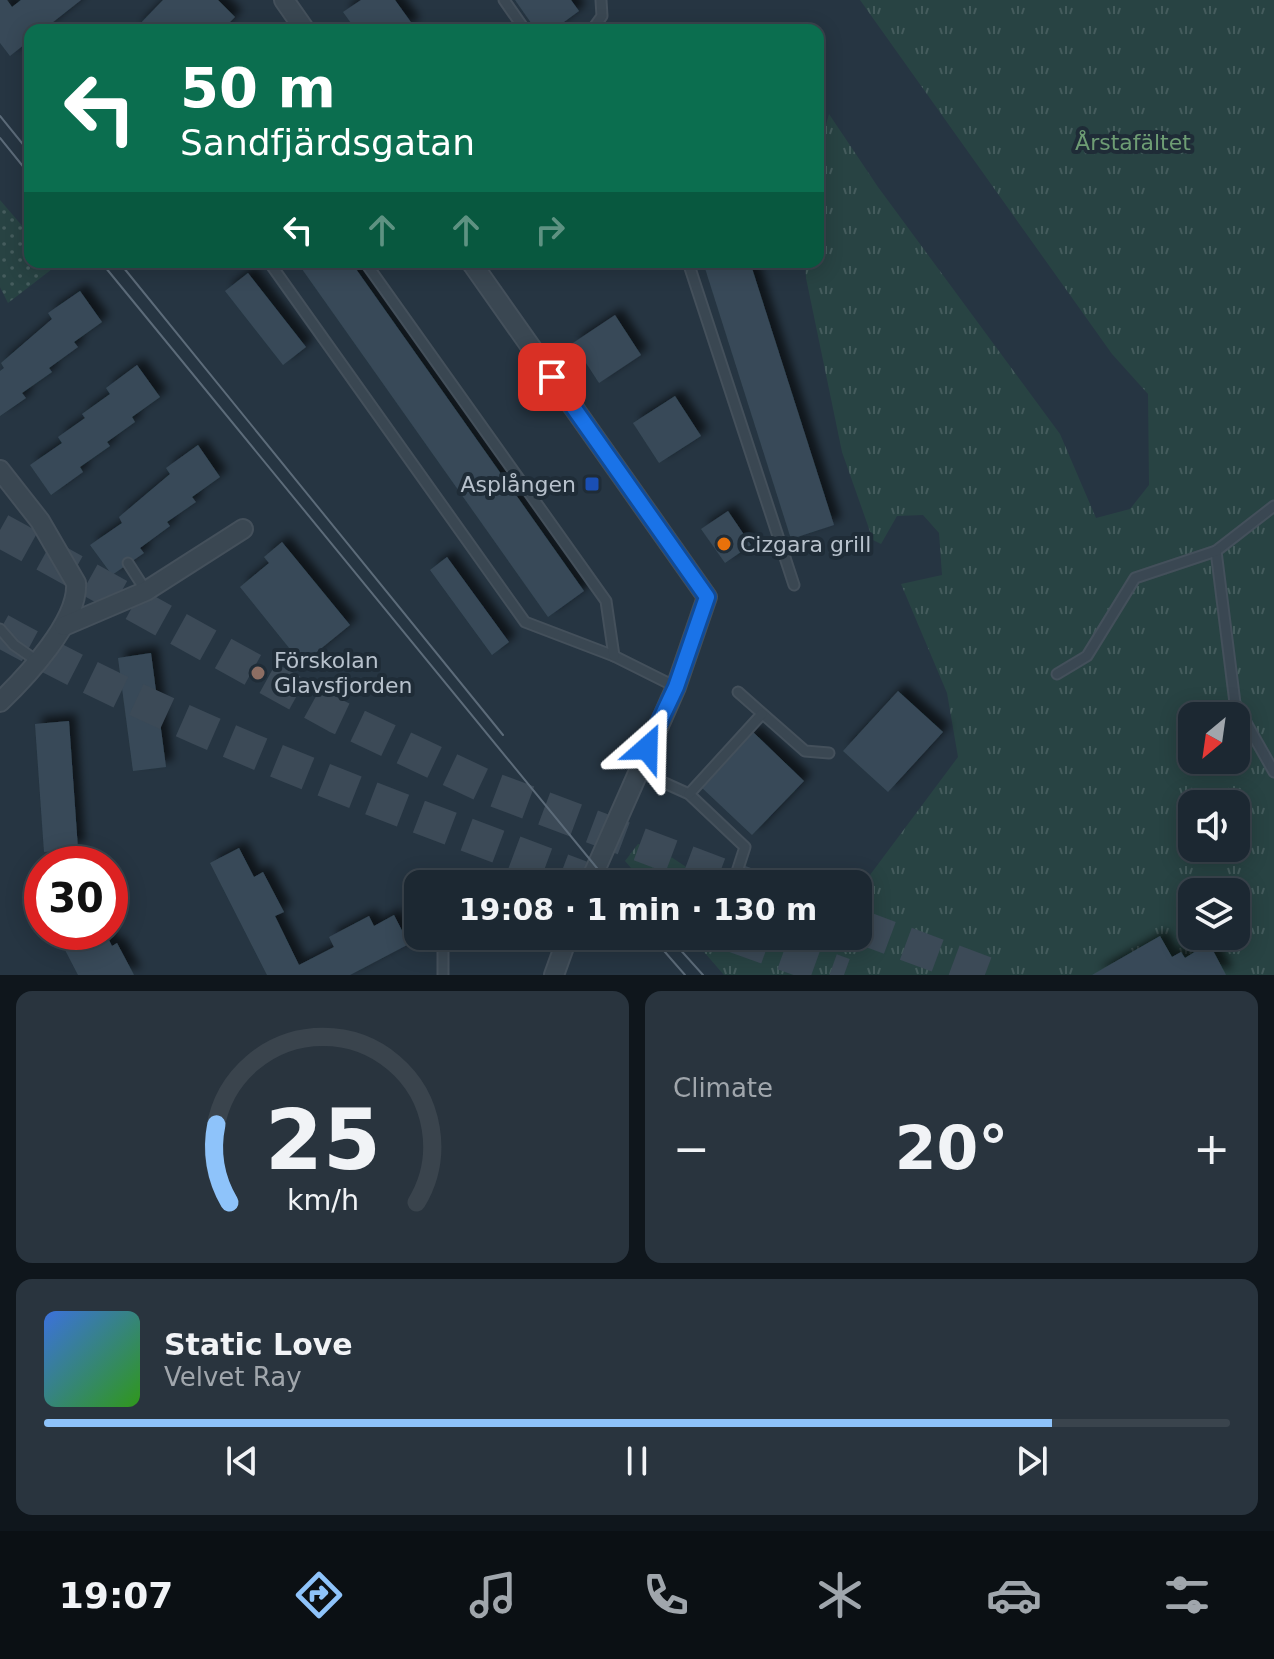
<!DOCTYPE html>
<meta charset="utf-8">
<style>
:root{--surface:#1c2832;--page:#29343e;--text:#f1f3f6;--muted:#a0a6ac;--line:#3a444d;--accent:#8ec3fa}
body{margin:0;font-family:"DejaVu Sans",sans-serif;background:var(--page);color:var(--text);height:100vh;display:flex;flex-direction:column;font-size:30px;white-space:nowrap}
*{box-sizing:border-box;margin:0}
p{font-size:26px;color:var(--muted)}
.icon{flex:none;width:44px;height:44px;fill:none;stroke:currentColor;stroke-width:2;stroke-linecap:round;stroke-linejoin:round}
.map{position:relative;height:975px;overflow:hidden}
.details{display:flex;flex-direction:column;gap:16px;padding:16px;background:#0f161c;flex:1}
.details>*{flex:none}
.top-card{position:absolute;left:24px;top:24px;width:800px;height:244px;border-radius:16px;box-shadow:0 4px 20px #0003,0 0 0 2px var(--line);background:#0b6e4f;color:#fff;overflow:hidden}
.needle{width:52px;rotate:209deg}
.buttons{position:absolute;left:1178px;top:702px;display:grid;gap:16px}
.buttons a{display:grid;place-items:center;width:72px;height:72px;border-radius:16px;background:var(--surface);box-shadow:0 4px 20px #0003,0 0 0 2px var(--line);font-size:40px}
.speed{position:absolute;left:24px;top:846px;display:flex;gap:16px;font-size:40px;font-weight:700;text-align:center}
.speed>*{display:grid;place-content:center;width:104px;height:104px;border-radius:50%;background:var(--surface);box-shadow:0 4px 20px #0003,0 0 0 2px var(--line);line-height:1}
.speed .limit{border:12px solid #d22;background:#fff;color:#111}
.pin{position:absolute;display:grid;place-items:center;width:68px;height:68px;color:#fff;margin:-34px;border-radius:16px;box-shadow:0 4px 12px #0006}
.me{position:absolute;width:88px;margin:-44px;rotate:25deg;stroke-linejoin:round;filter:drop-shadow(0 0 6px #0008)}
.turn{display:flex;align-items:center;gap:28px;height:168px;padding:0 24px;font-size:36px}
.turn .icon{width:104px;height:104px;stroke-width:2.5}
.turn b{display:block;font-size:56px;line-height:68px}
.lanes{display:flex;align-items:center;height:76px;padding:0 24px;background:#0003;justify-content:center;gap:40px;direction:ltr}
.lanes .off{opacity:.35}
.big{font-size:60px;font-weight:600;line-height:1.1}
.details .card{flex:1;display:flex;flex-direction:column;justify-content:center;gap:12px;min-width:0;padding:0 28px;border-radius:16px;background:var(--page)}
.details .dial{align-items:center;gap:0}
.dial svg{height:208px;overflow:visible;fill:none;stroke:var(--line);stroke-width:7;stroke-linecap:round;text-anchor:middle}
.dial text{fill:var(--text);stroke:none}
.song{display:flex;align-items:center;gap:24px}
.cover{width:96px;height:96px;border-radius:12px;background:linear-gradient(135deg,hsl(220 70% 55%),hsl(110 70% 35%))}
.played{height:8px;border-radius:4px;background:linear-gradient(90deg,var(--accent) 85%,var(--line) 85%)}
.keys{display:flex;justify-content:space-around;direction:ltr}
.heat{display:flex;justify-content:space-between;align-items:center;font-size:44px;direction:ltr}
.details .tiles{flex:1;display:grid;gap:16px;grid-template-columns:1fr 1fr}
.card:last-child{grid-column:span 2}
.trip{position:absolute;left:404px;top:870px;width:468px;height:80px;border-radius:16px;background:var(--surface);box-shadow:0 4px 20px #0003,0 0 0 2px var(--line);font-weight:600;line-height:80px;text-align:center}
.tab-bar{display:flex;height:128px;justify-content:space-around;align-items:center;background:#0b1014;color:var(--muted)}
.tab-bar .icon{width:56px;height:56px}
.tab-bar .selected{color:var(--accent)}
.tab-bar b{font-size:36px;color:var(--text)}
.map>svg:first-child{display:block}
.grass{fill:url(#grass-dots)}
.park{fill:url(#park-tufts);fill-rule:evenodd}
.building{fill:#384a58;filter:url(#shadow)}
.lines{fill:none;stroke-linecap:round;stroke-linejoin:round}
.motorway-tunnel{stroke:#3c4a57;stroke-width:34;stroke-dasharray:34 17;stroke-linecap:butt}
.service-casing{stroke:#44505b;stroke-width:13}
.minor-casing{stroke:#44505b;stroke-width:22}
.service{stroke:#3a4752;stroke-width:9}
.minor{stroke:#3a4752;stroke-width:18}
.tram{stroke:#5c6b79;stroke-width:2}
.route-casing{stroke:#114b97;stroke-width:20}
.route{stroke:#1a73e8;stroke-width:14}
.transit-dot{fill:#1a4fb4;stroke:#1f2c37;stroke-width:3}
.food-dot{fill:#e8710a;stroke:#1f2c37;stroke-width:3}
.education-dot{fill:#8d6e63;stroke:#1f2c37;stroke-width:3}
.labels{text-anchor:middle;stroke-width:8;stroke-linejoin:round;paint-order:stroke}
.park-label{font-size:22px;fill:#6e9d74;stroke:#1f2c37}
.poi-label{font-size:22px;fill:#b7c1cc;stroke:#1f2c37;text-anchor:start}
</style>
<div class="map">
<svg width="1274" height="975" viewBox="0 0 1274 975">
<defs>
<pattern id="grass-dots" width="8" height="8" patternUnits="userSpaceOnUse" patternTransform="scale(2)"><rect width="8" height="8" fill="#284343"/><path d="M2 2h.1M6 6h.1" fill="none" stroke="#455c5d" stroke-width="1.8" stroke-linecap="round"/></pattern>
<pattern id="park-tufts" width="24" height="20" patternUnits="userSpaceOnUse" patternTransform="scale(2)"><rect width="24" height="20" fill="#284343"/><path d="M3 7l-1-3M5 7V3M7 7l1-3M15 17l-1-3M17 17v-4M19 17l1-3" fill="none" stroke="#455c5d"/></pattern>
<filter id="shadow"><feDropShadow dx="7" dy="-7" stdDeviation="4" flood-color="#0009"/></filter>
</defs>
<rect width="100%" height="100%" fill="#263542"/>
<path class="grass" d="M0 200 30 235V262H53L56 266 8 303 0 287Z"/>
<g class="park">
<path d="M860 0H1274V975H724L690 936H788L800 944 821 936H858V891L958 757 947 693 901 584 942 575 939 533 923 515 897 516 881 544 873 540 842 452 806 278 805 262H818V153L829 114 878 187 1060 434 1096 518 1130 509 1149 485 1148 394 1112 354ZM1192 716H1236V760H1192ZM1192 804H1236V848H1192ZM1192 892H1236V936H1192Z"/>
<path d="M638 844 659 849 712 884H645L625 861Z"/>
</g>
<g class="building">
<path d="M0 0H7L12 7 21 0H81L43 30H30V40L10 56 0 43Z"/>
<path d="M163 0H218L235 17 222 30H134Z"/>
<path d="M361 0H395L413 25 405 30H356L343 12Z"/>
<path d="M515 0H571L579 11 553 30H536Z"/>
<path d="M297 262H351L584 591 548 617Z"/>
<path d="M703 262H750L834 525 791 539Z"/>
<path d="M248 273 306 347 283 365 225 291Z"/>
<path d="M80 291 102 322 74 342 78 347 49 368 52 372 22 393 26 398 0 416V371L4 368 1 363 52 319 48 313Z"/>
<path d="M615 315 641 355 599 383 573 343Z"/>
<path d="M137 365 160 397 132 417 135 422 107 442 110 446 80 467 83 472 51 495 30 465 62 443 58 437 85 418 82 414 110 394 106 388Z"/>
<path d="M675 396 701 436 659 463 633 423Z"/>
<path d="M198 445 220 477 192 497 196 502 167 522 170 526 140 548 144 553 112 575 90 545 122 523 119 517 170 474 166 468Z"/>
<path d="M728 511 751 545 725 563 701 529Z"/>
<path d="M282 542 350 625 302 664 240 587 269 563 264 557Z"/>
<path d="M447 557 509 642 492 655 430 570Z"/>
<path d="M151 653 166 767 133 771 118 658Z"/>
<path d="M898 691 943 732 888 792 843 751Z"/>
<path d="M69 721 78 849 44 852 35 724Z"/>
<path d="M752 731 804 781 752 835 700 786Z"/>
<path d="M239 848 254 877 263 872 284 912 275 916 299 965 334 947 329 937 369 916 374 926 394 915 409 944 350 975H267L210 863Z"/>
<path d="M94 932H105L112 946 117 943 134 975H78L64 948Z"/>
<path d="M1160 936 1172 957 1181 952 1185 958 1209 943 1226 975H1092Z"/>
</g>
<g class="lines">
<g class="motorway-tunnel">
<path d="M0 530 336 716 487 787 745 884"/>
<path d="M0 630C190 736 395 807 598 884"/>
<path d="M858 926 990 975"/>
<path d="M735 936 844 975"/>
</g>
<g class="service-casing">
<g id="service">
<path d="M504 0 525 30"/>
<path d="M592 30 602 16 601 0"/>
<path d="M269 262 525 622 614 656 676 687"/>
<path d="M365 262 606 601 614 656"/>
<path d="M688 262 794 585"/>
<path d="M1274 506 1216 551 1235 703 1274 772"/>
<path d="M128 563 146 591"/>
<path d="M0 629 14 645 37 661"/>
<path d="M1057 674 1087 656 1135 578 1216 551"/>
<path d="M738 692 805 751 829 753"/>
<path d="M638 771 689 794 745 847 733 884"/>
<path d="M689 794 762 714"/>
<path d="M443 975V936"/>
</g>
</g>
<g class="minor-casing">
<g id="minor">
<path d="M284 0 305 30"/>
<path d="M471 262 707 597 676 687 589 884"/>
<path d="M0 470 40 521 76 583C79 621 26 677 0 702"/>
<path d="M64 626 146 591 243 529"/>
<path d="M554 975 568 936"/>
</g>
</g>
<use href="#service" class="service"/>
<use href="#minor" class="minor"/>
<g class="tram">
<path d="M0 116 30 153"/>
<path d="M0 138 30 175"/>
<path d="M101 262 610 884"/>
<path d="M119 262 503 735"/>
<path d="M651 936 685 975"/>
<path d="M668 936 703 975"/>
</g>
</g>
<g class="lines">
<g class="route-casing">
<path id="route" d="M552 377 707 597 676 687 647 748"/>
</g>
<use href="#route" class="route"/>
</g>
<rect class="transit-dot" x="584" y="476" width="16" height="16" rx="4"/>
<circle class="food-dot" cx="724" cy="544" r="8"/>
<circle class="education-dot" cx="258" cy="673" r="8"/>
<g class="labels">
<g class="park-label">
<text x="1133" y="150">Årstafältet</text>
</g>
<g class="poi-label">
<text x="576" y="492" text-anchor="end">Asplången</text>
<text x="740" y="552">Cizgara grill</text>
<text x="274" y="668">Förskolan<tspan x="274" dy="25">Glavsfjorden</tspan></text>
</g>
</g>
</svg>
<div class="buttons">
<a><svg class="needle" viewBox="-14 -14 28 28"><path d="M0-13l5 13h-10z" fill="#e53935"/><path d="M0 13l5-13h-10z" fill="#a0a6ac"/></svg></a>
<a><svg class="icon" aria-label="sound" viewBox="0 0 24 24"><path d="M4 9h4l5-4v14l-5-4H4zM17 9q2 3 0 6"/></svg></a>
<a><svg class="icon" aria-label="layers" viewBox="0 0 24 24"><path d="M12 4l9 5-9 5-9-5zM3 14l9 5 9-5"/></svg></a>
</div>
<div class="speed"><div class="limit">30</div></div>
<div class="pin" style="left:552px;top:377px;background:#d93025"><svg class="icon" aria-label="arrive" viewBox="0 0 24 24"><path d="M6 21V4h12l-3 4 3 4H6"/></svg></div>
<svg class="me" style="left:647px;top:748px" viewBox="-20 -20 40 40"><path d="M0-17L14 15 0 8-14 15z" fill="#1a73e8" stroke="#fff" stroke-width="4"/></svg>
<div class="trip">19:08 · 1 min · 130 m</div>
<div class="top-card">
<div class="turn"><svg class="icon" aria-label="left" viewBox="0 0 24 24"><path d="M17 20v-9H6M10 6l-5 5 5 5"/></svg><div><b>50 m</b>Sandfjärdsgatan</div></div>
<div class="lanes"><svg class="icon" aria-label="left" viewBox="0 0 24 24"><path d="M17 20v-9H6M10 6l-5 5 5 5"/></svg><svg class="icon off" aria-label="ahead" viewBox="0 0 24 24"><path d="M12 20V5M6 11l6-6 6 6"/></svg><svg class="icon off" aria-label="ahead" viewBox="0 0 24 24"><path d="M12 20V5M6 11l6-6 6 6"/></svg><svg class="icon off" aria-label="right" viewBox="0 0 24 24"><path d="M7 20v-9h11M14 6l5 5-5 5"/></svg></div>
</div>
</div>
<section class="details">
<div class="tiles">
<div class="card dial"><svg viewBox="0 0 100 80">
<path d="M14 69A42 42 0 1 1 86 69"/>
<path d="M14 69A42 42 0 0 1 9 39" stroke="#8ec3fa"/>
<text x="50" y="56" font-size="32" font-weight="700">25</text>
<text x="50" y="72" font-size="11">km/h</text>
</svg></div>
<div class="card"><p>Climate</p>
<div class="heat"><a>−</a><b class="big">20°</b><a>+</a></div>
</div>
<div class="card">
<div class="song"><i class="cover"></i><div><b>Static Love</b><p>Velvet Ray</p></div></div>
<div class="played"></div>
<div class="keys"><svg class="icon" aria-label="previous" viewBox="0 0 24 24"><path d="M18 5L8 12l10 7zM5 5v14"/></svg><svg class="icon" aria-label="pause" viewBox="0 0 24 24"><path d="M8 5v14M16 5v14"/></svg><svg class="icon" aria-label="next" viewBox="0 0 24 24"><path d="M6 5l10 7-10 7zM19 5v14"/></svg></div>
</div>
</div>
</section>
<nav class="tab-bar">
<b>19:07</b>
<svg class="icon selected" aria-label="directions" viewBox="0 0 24 24"><path d="M12 3l9 9-9 9-9-9zM9 14v-3h6M13 9l2 2-2 2"/></svg>
<svg class="icon" aria-label="music" viewBox="0 0 24 24"><path d="M9 18V5l10-2v13"/><circle cx="6" cy="18" r="3"/><circle cx="16" cy="16" r="3"/></svg>
<svg class="icon" aria-label="phone" viewBox="0 0 24 24"><path d="M5 4h4l2 5-3 2q2 4 5 5l2-3 5 2v4C11 20 4 13 5 4z"/></svg>
<svg class="icon" aria-label="climate" viewBox="0 0 24 24"><path d="M12 3v18M4 7l16 10M4 17L20 7"/></svg>
<svg class="icon" aria-label="car" viewBox="0 0 24 24"><path d="M5 17H2v-5l4-1 3-4h7l3 4 3 1v5h-3M9 17h6M6 11h13"/><circle cx="7" cy="17" r="2"/><circle cx="17" cy="17" r="2"/></svg>
<svg class="icon" aria-label="filters" viewBox="0 0 24 24"><path d="M4 7h16M4 17h16"/><circle cx="9" cy="7" r="2"/><circle cx="15" cy="17" r="2"/></svg>
</nav>
